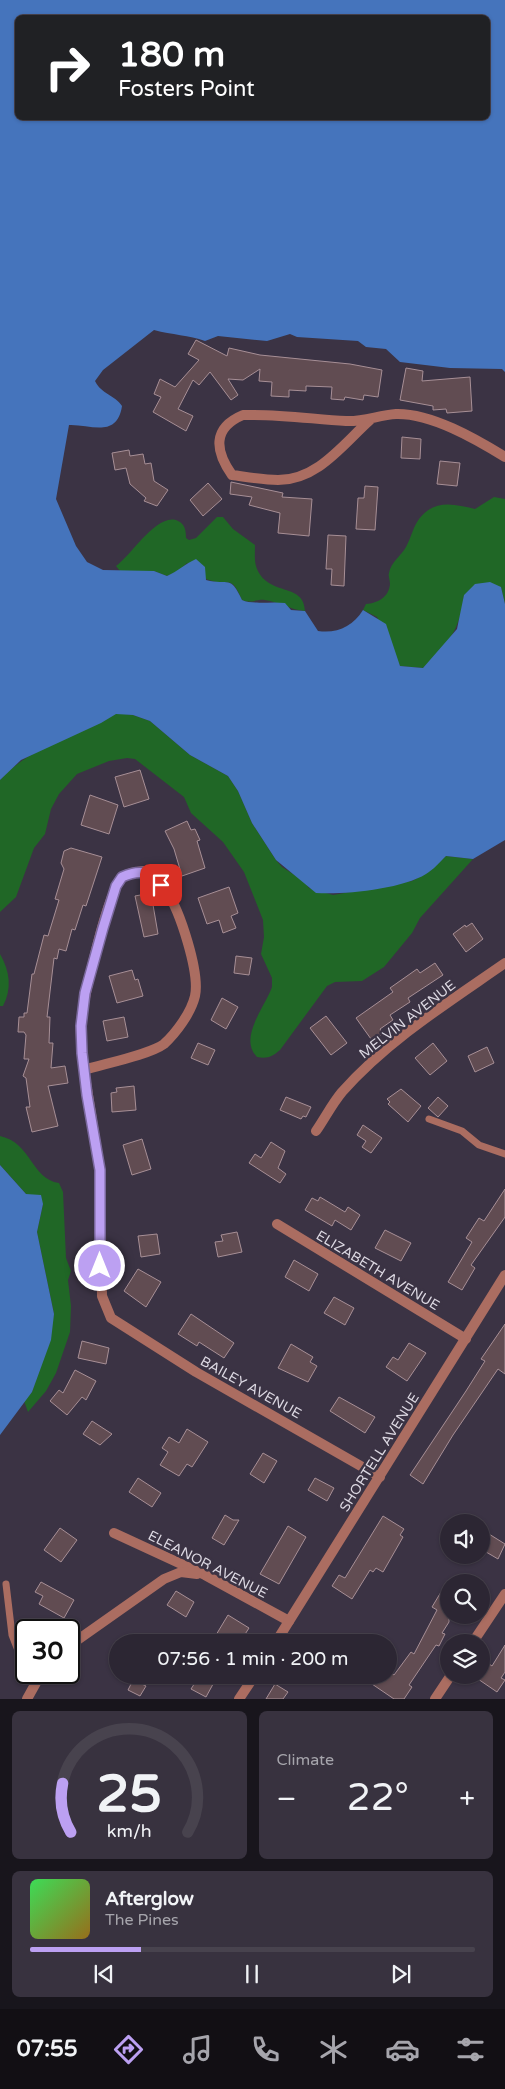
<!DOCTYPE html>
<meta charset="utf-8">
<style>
:root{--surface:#2c2633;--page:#38323f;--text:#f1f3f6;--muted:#a6a5ac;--line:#48434e;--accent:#bca0f2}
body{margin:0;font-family:"Varela Round",sans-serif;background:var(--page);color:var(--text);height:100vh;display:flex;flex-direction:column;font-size:19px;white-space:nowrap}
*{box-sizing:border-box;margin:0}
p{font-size:16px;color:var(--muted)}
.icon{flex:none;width:28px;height:28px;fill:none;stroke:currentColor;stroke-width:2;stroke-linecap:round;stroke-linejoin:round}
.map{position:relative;height:1699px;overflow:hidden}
.panel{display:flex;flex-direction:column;gap:12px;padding:12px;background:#18151c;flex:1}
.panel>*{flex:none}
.banner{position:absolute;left:15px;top:15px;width:475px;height:105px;border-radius:8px;box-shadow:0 1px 4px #0004,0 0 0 1px var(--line);background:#202124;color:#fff;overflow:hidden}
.controls{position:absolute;left:440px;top:1514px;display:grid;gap:10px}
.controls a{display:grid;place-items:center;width:50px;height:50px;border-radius:50%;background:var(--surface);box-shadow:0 1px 4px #0004,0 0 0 1px var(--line);font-size:25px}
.speed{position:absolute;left:15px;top:1619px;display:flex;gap:10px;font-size:25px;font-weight:700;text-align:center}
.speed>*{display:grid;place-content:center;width:65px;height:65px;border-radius:50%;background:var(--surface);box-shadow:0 1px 4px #0004,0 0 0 1px var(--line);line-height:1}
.speed .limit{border:2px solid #111;border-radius:8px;background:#fff;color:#111}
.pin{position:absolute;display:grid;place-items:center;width:42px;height:42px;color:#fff;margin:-21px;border-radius:10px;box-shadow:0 2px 8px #0006}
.me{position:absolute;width:55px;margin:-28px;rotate:0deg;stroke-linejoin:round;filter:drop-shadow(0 0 4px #0008)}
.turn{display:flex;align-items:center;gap:18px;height:105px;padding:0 20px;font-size:22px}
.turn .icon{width:65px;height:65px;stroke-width:2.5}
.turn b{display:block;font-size:35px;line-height:42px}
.big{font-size:38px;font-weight:600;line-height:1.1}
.panel .widget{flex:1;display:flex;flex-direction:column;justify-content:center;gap:8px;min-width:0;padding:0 18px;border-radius:8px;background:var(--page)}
.panel .dial{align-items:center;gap:0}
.dial svg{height:130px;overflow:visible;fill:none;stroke:var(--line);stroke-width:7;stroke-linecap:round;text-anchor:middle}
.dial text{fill:var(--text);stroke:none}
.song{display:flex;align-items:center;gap:15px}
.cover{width:60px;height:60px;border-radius:8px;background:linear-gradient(135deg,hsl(130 70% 55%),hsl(40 70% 35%))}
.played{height:5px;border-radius:2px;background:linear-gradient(90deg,var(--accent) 25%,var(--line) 25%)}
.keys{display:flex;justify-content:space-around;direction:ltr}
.heat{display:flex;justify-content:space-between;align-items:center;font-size:28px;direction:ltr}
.panel .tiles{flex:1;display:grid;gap:12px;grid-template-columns:1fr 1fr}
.widget:last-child{grid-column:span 2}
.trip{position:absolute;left:109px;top:1634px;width:288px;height:50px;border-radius:25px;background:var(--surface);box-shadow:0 1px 4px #0004,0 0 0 1px var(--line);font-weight:600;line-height:50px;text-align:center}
.menu{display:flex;height:80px;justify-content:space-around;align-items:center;background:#120f14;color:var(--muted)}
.menu .icon{width:35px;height:35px}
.menu .on{color:var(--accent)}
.menu b{font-size:22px;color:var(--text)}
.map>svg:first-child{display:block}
.green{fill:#206726}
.water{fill:#4574bc;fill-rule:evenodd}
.building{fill:#614c52;stroke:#a78f96}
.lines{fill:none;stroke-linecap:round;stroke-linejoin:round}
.service{stroke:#ab6d61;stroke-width:7}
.minor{stroke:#ab6d61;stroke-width:10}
.route-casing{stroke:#7a689d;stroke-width:12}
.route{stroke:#bca0f2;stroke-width:9}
.labels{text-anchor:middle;stroke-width:5;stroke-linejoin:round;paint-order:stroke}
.street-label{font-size:14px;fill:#dcd8e2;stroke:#3b3344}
</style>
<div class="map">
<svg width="505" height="1699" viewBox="0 0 505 1699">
<rect width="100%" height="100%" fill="#3b3344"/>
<g class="green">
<path d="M494 497 505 499V604L501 587 464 595C460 630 448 645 423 668L400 666 377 617 363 610 366 604C378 603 389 597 390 584 390 580 388 576 389 573 391 562 401 556 406 547 411 538 413 527 419 519 434 499 454 504 475 509Z"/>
<path d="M217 517H223L233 529 255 545C255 553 254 562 257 569 269 597 304 582 305 611 291 610 279 602 265 600 256 599 251 604 242 600 230 572 230 588 209 580 201 578 194 569 187 563L180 570 167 576 154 571H120L116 566C131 556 158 511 178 521 185 524 186 531 186 538L189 540 196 538Z"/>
<path d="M116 713 133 715 150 721 190 755 228 776 238 791 252 823 276 860 282 867 304 881 309 888 333 895 412 881 427 873 446 856 473 859 420 918 412 933 384 967 362 981 335 982 327 986 280 1050C272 1057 267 1059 257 1057 238 1038 265 1007 272 987V978L261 954 264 937 263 920 244 872 223 842 191 813 184 797 135 759 127 758 109 761 77 774 59 794 51 809 45 834 34 848 16 897 0 912V780C31 745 78 738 116 713Z"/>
<path d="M0 954C10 971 12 989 3 1006H0Z"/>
<path d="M0 1136C32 1143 31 1179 59 1183L63 1192 66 1258 71 1271 68 1280 71 1306 70 1332 56 1373 46 1391 28 1412 24 1401 32 1392 54 1314 37 1232 43 1204 26 1194 0 1165Z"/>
</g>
<g class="water">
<path d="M0 0H505V372L502 369 450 368 400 362 386 349 366 347 358 341 297 337 290 334 267 341 218 336 205 341C189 335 172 335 154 330L103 370 95 381C101 394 115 395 122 406 117 439 90 424 69 425L56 499 76 546 87 562 103 570 154 571 167 576C178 571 185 564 196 559L205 567 206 580C229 586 230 574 242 600 253 605 271 601 285 603L291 610 305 611 318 631C337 634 353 626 363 610L386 624 400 666 423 668 457 629 464 595 475 584 490 582 501 587 505 604V840L473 859 446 856C440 862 433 870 426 874 402 889 344 895 316 893L276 860 252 823 238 791 228 776 190 755 150 721 133 715 116 714 101 723 21 760 0 780ZM18 18H488V118H18Z"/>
<path d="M0 1165 26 1194 41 1195 43 1204 37 1232 54 1314 51 1340 32 1392 0 1435Z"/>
</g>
<g class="building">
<path d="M196 340 227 356 229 348 260 355 350 364 382 370 378 397 364 395 363 400 345 397 344 400 331 399 332 387 306 386V391L289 390V397L271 396 272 382 259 381 260 369 243 380 228 379 238 395 231 400 210 372 199 385 193 380 178 409 193 416 186 431 153 412 161 397 154 394 160 379 175 387 199 360 188 354Z"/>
<path d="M406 368 423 371 422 381 470 377 472 411 447 413 446 409 433 410V406L400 400Z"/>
<path d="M402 437 421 439 420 459 401 458Z"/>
<path d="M129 450 130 456 143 454 145 464 151 463 154 481 168 490 157 506 144 501 146 498 130 484 126 468 115 470 112 453Z"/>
<path d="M440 461 460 463 457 486 437 484Z"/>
<path d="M231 482 283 493 282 497 312 499 309 536 278 533 280 513 249 505 252 497 230 494Z"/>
<path d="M208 483 222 499 203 516 190 500Z"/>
<path d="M365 486 378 487 375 530 356 529 358 498H364Z"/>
<path d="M328 535 346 536 344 586 331 585 332 569H326Z"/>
<path d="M140 770 149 799 124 807 115 777Z"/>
<path d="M90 795 118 805 109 834 81 825Z"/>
<path d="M187 821 191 830 195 829 200 840 197 841 205 868 182 876 174 849 165 831Z"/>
<path d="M71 848 102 857 86 906 83 905 75 930 72 929 66 951 59 949 57 959 54 958 47 1017H50L49 1043H53L51 1068 65 1066 68 1083 48 1086 58 1126 32 1132 26 1107H30L26 1078 23 1076 29 1059H24L26 1035 24 1032H18L19 1017H24V1013H27L32 974H34L44 935 48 936 59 900 55 899 64 869 61 863 64 851Z"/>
<path d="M229 887 238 913 231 916 236 928 223 933 219 920 207 924 198 898Z"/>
<path d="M151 893 158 934 144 937 135 896Z"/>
<path d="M472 923 483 939 466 952 453 934 465 925 466 927Z"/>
<path d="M236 956 252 958 249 975 234 973Z"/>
<path d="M435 963 443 975 408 998 410 1002 390 1015 393 1020 380 1029 383 1034 375 1039H371L356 1018 393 992 390 988 417 969 420 973Z"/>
<path d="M132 970 135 980 138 979 143 996 117 1003 109 976Z"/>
<path d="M222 998 238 1007 226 1029 211 1020Z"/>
<path d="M326 1016 347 1043 331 1055 310 1028Z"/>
<path d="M124 1017 128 1037 107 1041 103 1021Z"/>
<path d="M198 1043 215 1050 208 1065 191 1058Z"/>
<path d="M433 1043 447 1061 430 1075 415 1058Z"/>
<path d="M487 1047 494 1063 475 1072 468 1056Z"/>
<path d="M134 1086 136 1110 112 1112 111 1093 117 1092 116 1088Z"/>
<path d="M401 1089 421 1106 408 1122 388 1104 390 1102 387 1099Z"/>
<path d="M286 1097 311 1107 306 1117 303 1116 301 1119 280 1110Z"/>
<path d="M438 1097 448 1106 438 1117 428 1108Z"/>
<path d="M363 1125 382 1138 371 1153 362 1147 366 1141 357 1135Z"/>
<path d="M142 1139 151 1169 132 1175 123 1145Z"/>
<path d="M271 1142 285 1151 278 1168 286 1174 280 1183 249 1163 255 1154 261 1158Z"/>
<path d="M505 1189V1217L471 1265 475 1268 462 1290 448 1282 472 1242 466 1238 479 1218 484 1221Z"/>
<path d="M320 1197 345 1212 348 1207 360 1215 351 1230 335 1220 332 1226 305 1210 312 1198 318 1201Z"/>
<path d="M385 1230 411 1243 401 1261 375 1248Z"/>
<path d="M237 1232 242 1252 218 1257 215 1242 223 1241 221 1235Z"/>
<path d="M157 1234 160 1254 141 1257 138 1236Z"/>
<path d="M294 1260 318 1274 309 1291 285 1277Z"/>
<path d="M138 1269 161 1282 146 1307 124 1291Z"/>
<path d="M334 1297 354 1308 345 1325 324 1313Z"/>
<path d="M191 1314 234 1343 224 1358 199 1342 197 1346 178 1334Z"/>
<path d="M505 1324V1374L498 1369 453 1435 423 1484 410 1475 466 1391 485 1361 481 1359Z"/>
<path d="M82 1341 109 1348 106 1364 78 1358Z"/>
<path d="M409 1343 426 1353 407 1381 386 1367 393 1357 398 1360Z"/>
<path d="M291 1344 313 1357 310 1362 317 1366 308 1382 278 1368Z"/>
<path d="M75 1370 96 1381 86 1400 82 1397 67 1415 50 1401 59 1390 63 1393Z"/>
<path d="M339 1397 375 1417 365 1433 330 1411Z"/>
<path d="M92 1421 112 1434 100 1445 83 1434Z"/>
<path d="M187 1429 208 1442 192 1467 187 1464 179 1476 160 1465 168 1452 162 1448 169 1437 179 1443Z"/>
<path d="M263 1453 277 1461 264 1483 250 1474Z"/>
<path d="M138 1478 161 1493 152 1507 129 1492Z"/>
<path d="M315 1478 334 1488 327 1501 308 1490Z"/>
<path d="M225 1515 233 1520H239L224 1545 212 1538Z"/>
<path d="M383 1516 404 1529 400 1535 403 1537 383 1572 376 1568 373 1572 370 1570 352 1599 332 1586 339 1575 345 1578Z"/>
<path d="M288 1526 306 1537 279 1584 260 1574Z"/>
<path d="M60 1528 77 1540 61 1562 44 1550Z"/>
<path d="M481 1529 505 1544 498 1559 481 1549Z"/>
<path d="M41 1582 74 1600 64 1618 39 1604 43 1596 35 1592Z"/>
<path d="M449 1587V1622L442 1633 445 1634 439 1646 436 1645 409 1685 412 1687 404 1699H394L372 1684 379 1675H388V1671L394 1675 411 1652 414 1654 437 1610 432 1607 441 1592 445 1594Z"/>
<path d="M176 1591 194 1602 186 1617 167 1605Z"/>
<path d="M228 1615 249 1628 240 1642H228L216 1635Z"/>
<path d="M505 1645V1672L501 1678 505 1680 497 1692 478 1679 488 1663 492 1666Z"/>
<path d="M200 1675H218L206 1697 191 1689Z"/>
<path d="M133 1680 146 1686 140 1696 128 1690Z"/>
<path d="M275 1684 288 1692 283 1699H266Z"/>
</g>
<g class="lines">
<g class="service">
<path d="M429 1119 462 1131 479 1145 505 1154"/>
<path d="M6 1584 12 1635 26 1671"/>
</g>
<g class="minor">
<path d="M370 420C343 444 318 480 278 480 263 480 247 477 232 475 215 451 212 428 243 415 277 414 312 419 346 421 363 422 379 415 396 414 431 413 476 439 505 457"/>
<path d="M143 871C153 876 159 882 166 891 180 910 200 973 195 996 191 1013 176 1033 164 1044 149 1055 103 1064 84 1070 82 1055 80 1039 81 1024 83 1001 107 892 122 878 127 873 136 872 143 871Z"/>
<path d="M84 1070 100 1170 102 1296 111 1318 196 1372 380 1477"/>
<path d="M316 1131C325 1118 332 1104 342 1092 388 1040 449 1002 505 963"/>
<path d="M277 1224 466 1339"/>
<path d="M114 1533 205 1575 289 1621"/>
<path d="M276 1642 505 1275"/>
<path d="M473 1642 505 1594"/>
<path d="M69 1646 164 1579 181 1572 197 1574"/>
<path d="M27 1699 42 1672"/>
<path d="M239 1699 255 1675"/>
<path d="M435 1699 451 1675"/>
</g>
</g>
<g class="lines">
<g class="route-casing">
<path id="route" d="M100 1266V1170L87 1095 82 1053 81 1026 85 993 103 928 116 886 122 877C138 870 150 870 161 885"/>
</g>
<use href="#route" class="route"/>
</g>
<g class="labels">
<g class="street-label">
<text transform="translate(407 1019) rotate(-38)" y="5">MELVIN AVENUE</text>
<text transform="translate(378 1270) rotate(31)" y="5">ELIZABETH AVENUE</text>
<text transform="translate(251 1387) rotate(29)" y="5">BAILEY AVENUE</text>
<text transform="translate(379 1452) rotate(-58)" y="5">SHORTELL AVENUE</text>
<text transform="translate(208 1564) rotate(27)" y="5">ELEANOR AVENUE</text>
</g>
</g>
</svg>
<div class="controls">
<a><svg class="icon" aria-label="sound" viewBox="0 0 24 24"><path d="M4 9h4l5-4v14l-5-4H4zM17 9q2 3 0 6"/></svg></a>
<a><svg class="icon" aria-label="search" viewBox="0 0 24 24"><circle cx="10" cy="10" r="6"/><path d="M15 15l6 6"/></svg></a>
<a><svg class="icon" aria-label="layers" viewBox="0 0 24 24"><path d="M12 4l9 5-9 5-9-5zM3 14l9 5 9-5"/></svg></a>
</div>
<div class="speed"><div class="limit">30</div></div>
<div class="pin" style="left:161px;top:885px;background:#d93025"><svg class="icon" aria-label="arrive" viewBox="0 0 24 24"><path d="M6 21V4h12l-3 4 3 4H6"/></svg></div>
<svg class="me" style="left:100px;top:1266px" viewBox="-20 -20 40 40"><circle r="17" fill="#bca0f2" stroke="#fff" stroke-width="3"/><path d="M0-11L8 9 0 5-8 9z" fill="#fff"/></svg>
<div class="trip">07:56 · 1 min · 200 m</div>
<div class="banner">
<div class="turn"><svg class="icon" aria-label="right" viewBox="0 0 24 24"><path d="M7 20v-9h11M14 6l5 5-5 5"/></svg><div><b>180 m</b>Fosters Point</div></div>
</div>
</div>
<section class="panel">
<div class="tiles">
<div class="widget dial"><svg viewBox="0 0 100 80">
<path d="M14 69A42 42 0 1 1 86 69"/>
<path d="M14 69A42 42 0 0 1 9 39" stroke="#bca0f2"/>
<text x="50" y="56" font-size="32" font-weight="700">25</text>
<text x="50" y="72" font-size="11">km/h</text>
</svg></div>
<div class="widget"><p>Climate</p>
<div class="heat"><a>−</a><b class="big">22°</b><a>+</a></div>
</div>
<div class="widget">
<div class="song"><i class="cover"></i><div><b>Afterglow</b><p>The Pines</p></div></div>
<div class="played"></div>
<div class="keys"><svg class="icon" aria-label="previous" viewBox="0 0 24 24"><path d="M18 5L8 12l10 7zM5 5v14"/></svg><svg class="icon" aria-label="pause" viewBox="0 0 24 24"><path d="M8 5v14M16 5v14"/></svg><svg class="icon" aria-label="next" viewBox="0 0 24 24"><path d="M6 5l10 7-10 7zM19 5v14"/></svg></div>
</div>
</div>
</section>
<nav class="menu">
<b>07:55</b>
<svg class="icon on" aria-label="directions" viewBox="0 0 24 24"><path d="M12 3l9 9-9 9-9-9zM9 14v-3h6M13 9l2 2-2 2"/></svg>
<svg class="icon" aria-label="music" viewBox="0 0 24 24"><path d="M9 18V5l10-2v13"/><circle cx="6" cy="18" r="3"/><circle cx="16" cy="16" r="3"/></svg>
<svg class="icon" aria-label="phone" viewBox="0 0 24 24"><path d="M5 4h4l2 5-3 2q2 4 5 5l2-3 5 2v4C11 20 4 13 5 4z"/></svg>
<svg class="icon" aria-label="climate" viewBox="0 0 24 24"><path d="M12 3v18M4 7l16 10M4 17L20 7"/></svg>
<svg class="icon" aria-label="car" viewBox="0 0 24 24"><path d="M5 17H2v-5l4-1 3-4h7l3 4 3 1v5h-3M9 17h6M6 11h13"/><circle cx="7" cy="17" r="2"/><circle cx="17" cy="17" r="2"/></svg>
<svg class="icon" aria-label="filters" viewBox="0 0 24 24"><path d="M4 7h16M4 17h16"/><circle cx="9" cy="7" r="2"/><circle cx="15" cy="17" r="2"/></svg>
</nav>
